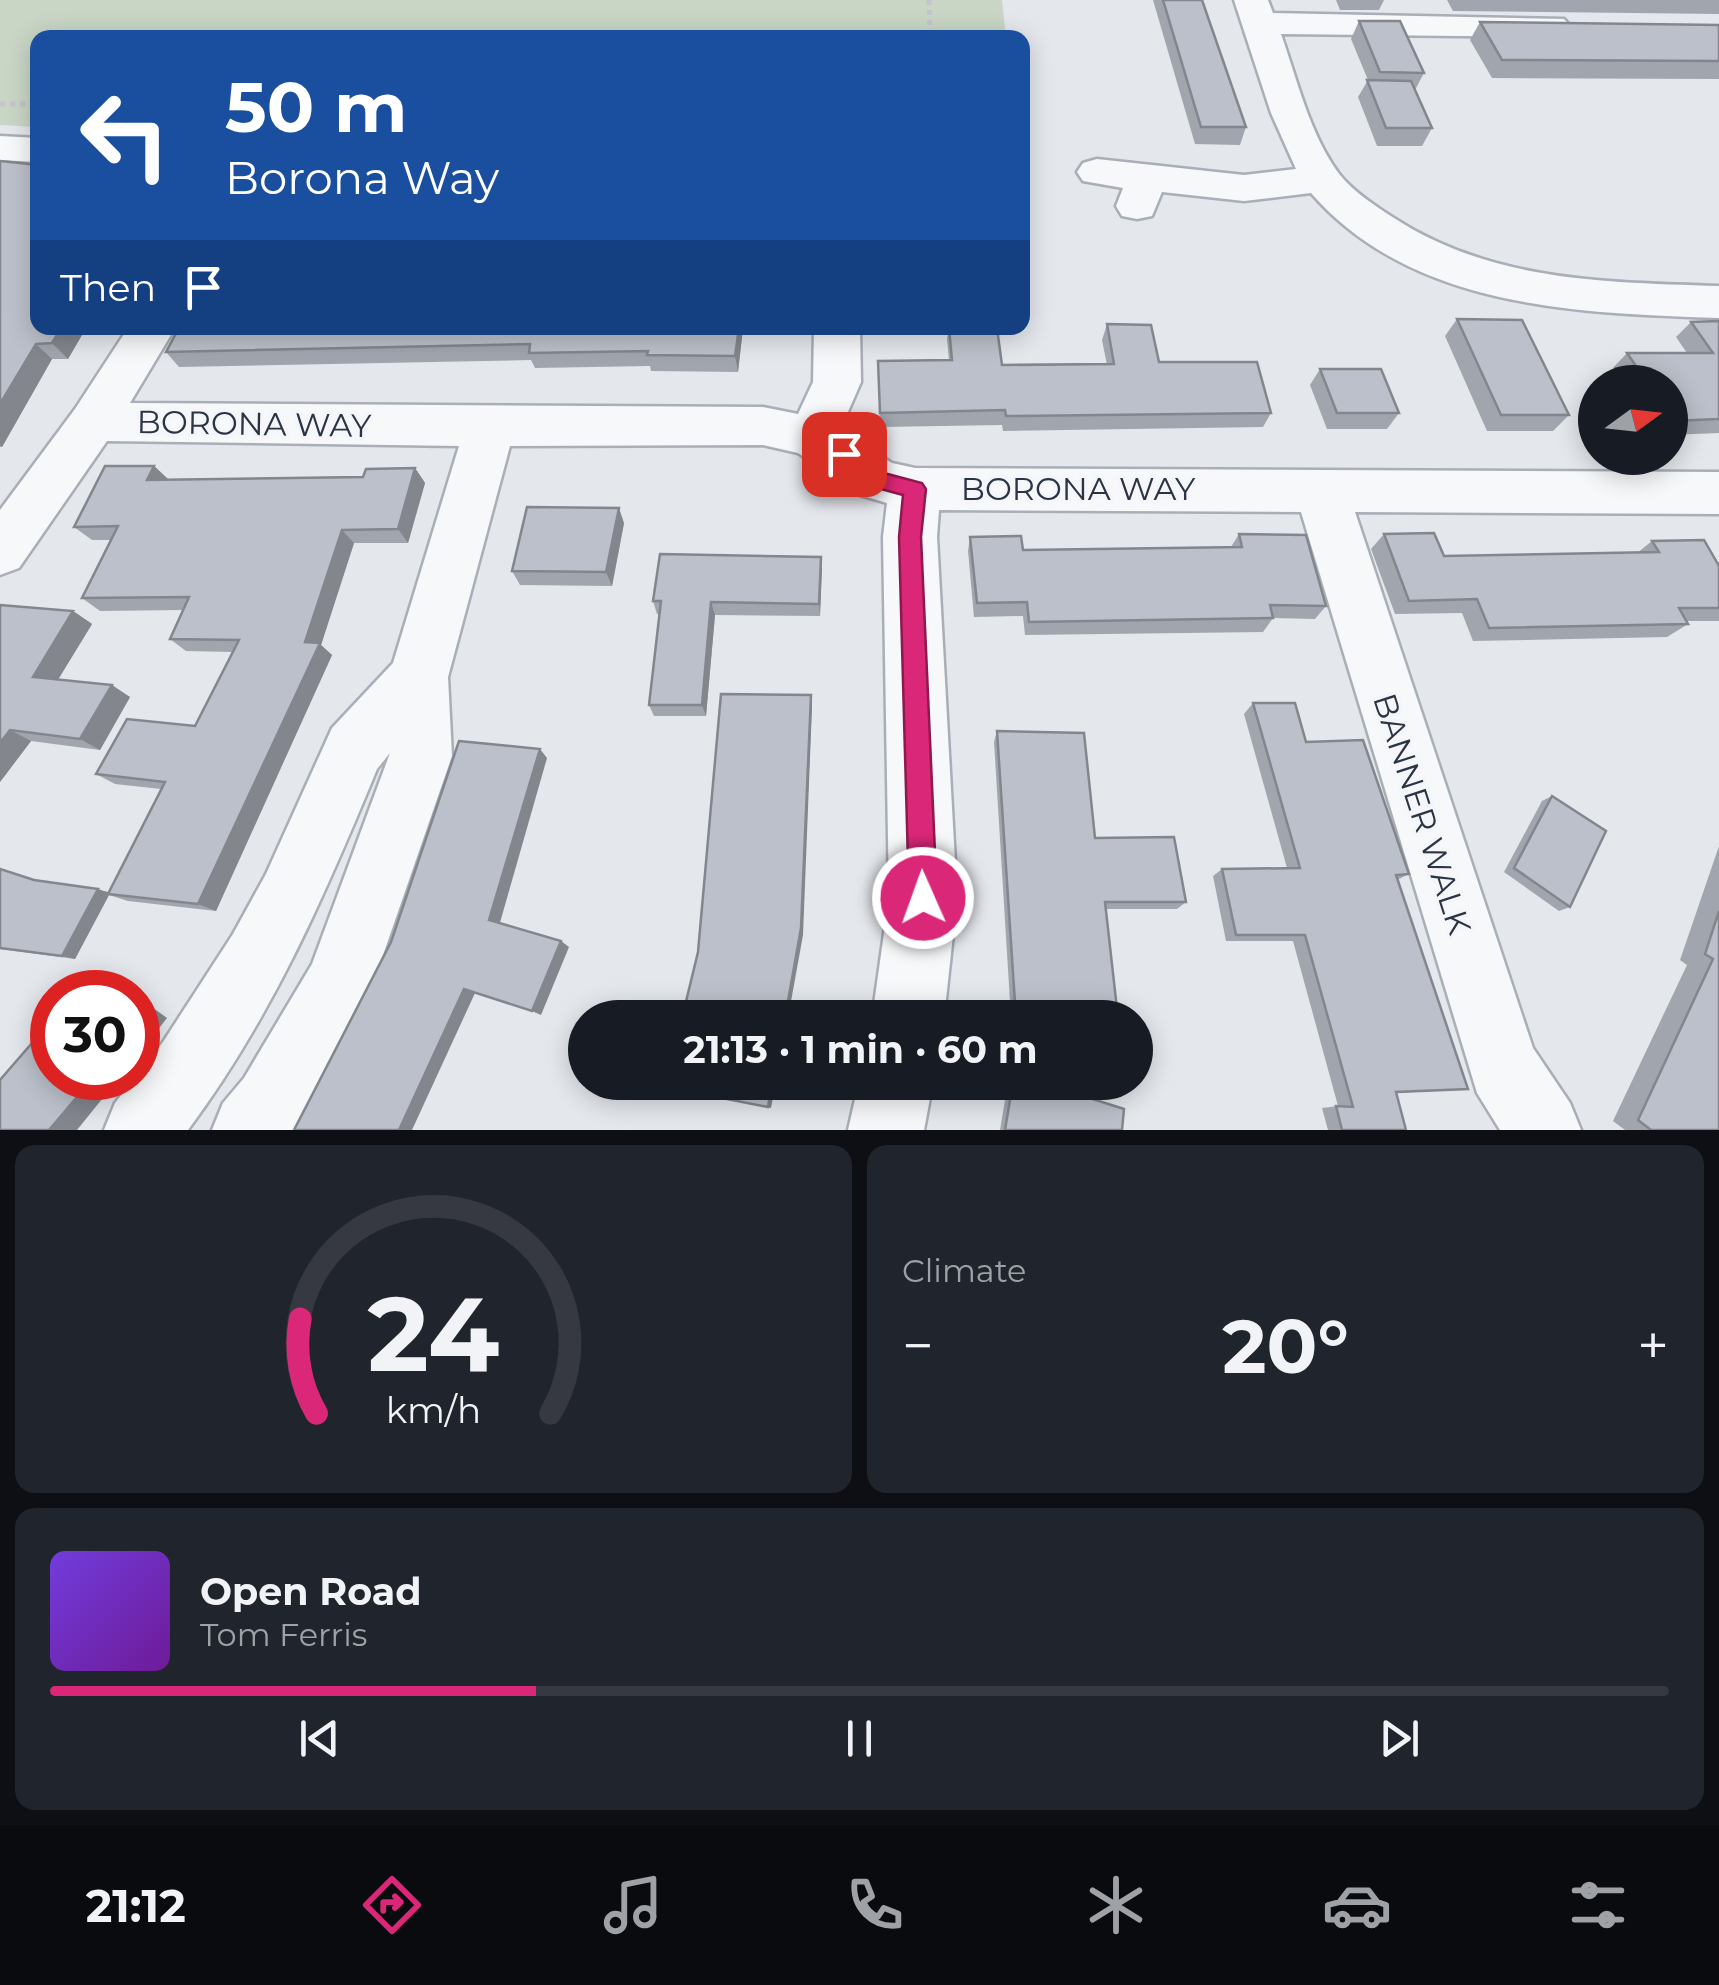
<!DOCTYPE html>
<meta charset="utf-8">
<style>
:root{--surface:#171b24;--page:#20242c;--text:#f1f3f6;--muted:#9ea1a6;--line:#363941;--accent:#db2777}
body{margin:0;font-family:Montserrat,sans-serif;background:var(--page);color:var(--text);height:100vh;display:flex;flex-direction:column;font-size:38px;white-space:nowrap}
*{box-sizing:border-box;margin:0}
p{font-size:32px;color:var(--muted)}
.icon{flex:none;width:55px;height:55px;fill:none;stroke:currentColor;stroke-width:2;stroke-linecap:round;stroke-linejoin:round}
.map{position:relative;height:1130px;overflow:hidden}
.details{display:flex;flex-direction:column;gap:15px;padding:15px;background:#0d0f14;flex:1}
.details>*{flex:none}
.top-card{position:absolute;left:30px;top:30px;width:1000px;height:305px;border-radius:20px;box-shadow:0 5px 25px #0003;background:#1a4fa0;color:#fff;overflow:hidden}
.needle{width:65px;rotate:75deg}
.fabs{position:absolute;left:1578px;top:365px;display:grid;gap:20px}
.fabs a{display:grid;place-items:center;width:110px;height:110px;border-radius:50%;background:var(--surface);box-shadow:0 5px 25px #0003;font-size:50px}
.speed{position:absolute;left:30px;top:970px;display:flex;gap:20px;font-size:50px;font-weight:700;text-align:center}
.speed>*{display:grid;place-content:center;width:130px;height:130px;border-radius:50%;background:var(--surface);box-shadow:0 5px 25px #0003;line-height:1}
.speed .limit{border:15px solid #d22;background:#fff;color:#111}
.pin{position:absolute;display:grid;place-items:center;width:85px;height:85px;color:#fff;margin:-42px;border-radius:20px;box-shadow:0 5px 15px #0006}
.me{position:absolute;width:110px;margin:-55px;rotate:358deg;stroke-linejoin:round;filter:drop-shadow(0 0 8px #0008)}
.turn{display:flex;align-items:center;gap:35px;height:210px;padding:0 30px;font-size:45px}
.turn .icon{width:130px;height:130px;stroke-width:2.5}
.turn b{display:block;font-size:70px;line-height:85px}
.then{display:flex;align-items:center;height:95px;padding:0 30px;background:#0003;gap:20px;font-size:38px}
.big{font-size:75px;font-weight:700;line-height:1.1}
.details .card{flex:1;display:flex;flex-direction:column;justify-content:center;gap:15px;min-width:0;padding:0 35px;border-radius:20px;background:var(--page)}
.details .dial{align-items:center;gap:0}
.dial svg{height:260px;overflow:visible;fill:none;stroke:var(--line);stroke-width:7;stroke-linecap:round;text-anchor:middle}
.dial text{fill:var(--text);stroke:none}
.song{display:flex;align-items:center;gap:30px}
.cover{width:120px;height:120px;border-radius:15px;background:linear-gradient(135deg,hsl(260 70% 55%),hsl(280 70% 35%))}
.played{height:10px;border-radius:5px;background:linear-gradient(90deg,var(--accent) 30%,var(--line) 30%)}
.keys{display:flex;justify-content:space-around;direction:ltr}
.heat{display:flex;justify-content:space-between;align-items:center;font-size:55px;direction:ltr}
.details .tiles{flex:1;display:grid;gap:15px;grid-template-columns:1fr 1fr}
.card:last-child{grid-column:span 2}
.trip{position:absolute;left:568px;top:1000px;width:585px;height:100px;border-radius:50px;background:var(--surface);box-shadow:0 5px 25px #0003;font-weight:700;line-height:100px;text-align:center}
.dock{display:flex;height:160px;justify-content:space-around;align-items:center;background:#090b0e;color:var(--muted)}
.dock .icon{width:70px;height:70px}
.dock .selected{color:var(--accent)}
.dock b{font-size:45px;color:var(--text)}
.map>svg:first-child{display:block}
.green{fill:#c9d6c5}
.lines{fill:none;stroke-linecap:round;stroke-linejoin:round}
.street-casing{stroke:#a9aeb7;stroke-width:5}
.path{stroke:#c2c5cb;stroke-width:5;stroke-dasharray:5 5;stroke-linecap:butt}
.street{fill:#f7f8fa;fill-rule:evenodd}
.wall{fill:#a1a5ae}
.shaded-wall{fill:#83868d}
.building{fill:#bbc0ca;stroke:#83868d;stroke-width:2.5}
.route{fill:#db2777;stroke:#8e194d;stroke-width:2.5}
.labels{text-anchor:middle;stroke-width:8;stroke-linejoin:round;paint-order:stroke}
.street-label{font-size:32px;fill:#2b3445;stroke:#f4f6f9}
</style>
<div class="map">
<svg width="1719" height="1130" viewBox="0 0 1719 1130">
<rect width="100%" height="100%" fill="#e4e7ec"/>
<path class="green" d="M0 0H1002L1006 37 38 38 37 127 0 125Z"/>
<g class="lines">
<g class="street-casing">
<g id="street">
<path d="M1234 0H1268L1273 13 1564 19 1570 26 1564 33 1552 37 1281 34C1297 79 1310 136 1340 175 1354 192 1375 206 1394 218 1493 282 1605 282 1719 286V318C1578 313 1412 309 1311 193L1244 201 1162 192 1152 216 1137 219 1122 216 1116 206 1123 188 1083 181 1077 172 1083 163 1097 159 1244 175 1296 169 1271 113Z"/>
<path d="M0 136 38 138V162L0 160Z"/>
<path d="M128 328H175L130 403 763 407 798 414 813 382 814 328H860L861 382 840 430 892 463 915 468 1719 472V514L1355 512 1533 1048 1570 1103 1581 1130H1500L1477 1093 1301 512 939 510 937 537 957 898 944 1018H872L889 898 883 537 887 503 860 495 798 453 763 445 510 446 448 677 452 756 364 1010 297 1130H212L223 1103 244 1078 312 964 390 753 377 769C323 899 273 1015 188 1130H104L115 1103 163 1042 233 934 266 874 332 728 393 663 459 446 107 441 19 568 0 575V510L75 409Z"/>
<path d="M859 1082H933L924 1130H848Z"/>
</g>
</g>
<g class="path">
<path d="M929 0 930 38"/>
<path d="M0 104H38"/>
</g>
<use href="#street" class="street"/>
</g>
<g class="wall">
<path d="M1153 0H1202L1246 127 1240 145 1195 144Z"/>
<path d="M1336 0H1384L1379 10H1340Z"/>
<path d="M1447 0H1719V14L1453 11Z"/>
<path d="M1359 21 1424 73 1415 90 1432 128 1422 146H1377L1358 97 1368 80 1351 39Z"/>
<path d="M1480 22 1719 25V79L1492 78 1470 40Z"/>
<path d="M0 161 38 328H86L68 359H52L2 447H0Z"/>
<path d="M1457 319 1569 415 1553 431H1487L1445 336Z"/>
<path d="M1719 321V433L1670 435V382H1622L1613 368 1627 353H1687L1676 337 1691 322Z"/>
<path d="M1107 324 1159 362 1271 413 1263 427 1003 431 1002 425 880 427 878 361 949 360 947 339 949 328H997L1002 365H1107L1102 340Z"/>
<path d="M179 328H743L738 372 651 371 650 366 535 368 531 360 179 367 166 352Z"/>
<path d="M1320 369 1399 413 1387 429H1327L1310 385Z"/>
<path d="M154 466 169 480 363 477 415 468 425 483 408 543H354L321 645 332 655 216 911 128 901 109 895 75 959 0 949V869L34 880 109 892 161 789 115 784 96 774 195 726 233 652 186 651 170 639 183 610 100 611 82 598 111 540H92L74 527Z"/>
<path d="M624 523 612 586 520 585 512 571Z"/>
<path d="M1239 534 1326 606 1315 619 1273 618 1263 632 1025 635 1023 616 974 617 968 551 970 537 1023 550 1231 547Z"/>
<path d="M1384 534 1444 556 1637 553 1652 541 1719 608V621H1687L1688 624 1667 637 1473 641 1462 613 1395 614 1371 549Z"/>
<path d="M821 557 820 616 715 615 706 716H654L649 705 660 614H657L653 601Z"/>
<path d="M0 605 73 611 92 624 58 679 130 697 100 750 31 741 0 782Z"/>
<path d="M1253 703 1306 742 1409 874 1397 880 1468 1089 1396 1093 1406 1130H1328L1322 1108 1338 1106 1293 941H1226L1213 876 1222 869 1287 868 1244 714Z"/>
<path d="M997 731 1095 838 1186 902 1177 909H1106L1118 1018H1011L994 742Z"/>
<path d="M1552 796 1570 907 1559 911 1504 872 1542 801Z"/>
<path d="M1719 846V1130H1625L1613 1121 1687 965 1680 960Z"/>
<path d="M1008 1082H1039L1122 1130H1000Z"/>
</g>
<g class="shaded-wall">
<path d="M61 328H86L68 359 52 343Z"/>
<path d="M739 328H743L738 372 735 356Z"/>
<path d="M36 344 52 359 2 447 0 445V404Z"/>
<path d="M154 466 169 480H147Z"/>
<path d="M415 468 425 483 408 543 398 529Z"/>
<path d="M619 508 624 523 612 586 606 572Z"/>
<path d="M342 530 354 543 321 645 332 655 216 911 198 904Z"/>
<path d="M821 557 822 570 820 616 819 604Z"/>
<path d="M711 602 715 615 706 716 702 705Z"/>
<path d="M73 611 92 624 53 688 33 677Z"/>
<path d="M112 685 130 697 100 750 80 739Z"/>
<path d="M811 695 812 707 803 935 788 1018H785Z"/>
<path d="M10 730 31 741 0 782V743Z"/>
<path d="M540 749 547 758 499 926 489 920Z"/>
<path d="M98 889 110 893 75 959 62 956Z"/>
<path d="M561 941 569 947 541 1015 532 1011Z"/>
<path d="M91 976 115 981 131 992H115Z"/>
<path d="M464 989 475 993 412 1130H399Z"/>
<path d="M138 997 167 1018 138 1055Z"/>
<path d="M93 1078H119L77 1130H49Z"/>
<path d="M772 1082H776L771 1108 768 1107Z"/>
</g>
<g class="building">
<path d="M1163 0H1202L1246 127H1201Z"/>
<path d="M1359 21H1400L1424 73 1380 72Z"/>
<path d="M1480 22 1719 25V61L1502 60Z"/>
<path d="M1367 80 1411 81 1432 128H1386Z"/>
<path d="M0 161 38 165V328H61L52 343 36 344 0 404Z"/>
<path d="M1457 319 1522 320 1569 415H1501Z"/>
<path d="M1719 321V419L1671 421 1670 418V382H1647L1627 353H1713L1691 322Z"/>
<path d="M1107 324 1151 325 1159 362H1257L1271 413 1006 416 1005 410 880 413 878 361 952 360 949 328H997L1002 365 1114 364Z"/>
<path d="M179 328H739L735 356 647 355 648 351 529 353 530 344 166 352Z"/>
<path d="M1320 369H1381L1399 413H1337Z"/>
<path d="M105 466H154L147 480 363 477 366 469 415 468 398 529 342 530 305 642 320 643 198 904 108 894 165 782 96 774 127 719 195 726 239 640 170 639 189 597 82 598 118 526 74 527Z"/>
<path d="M527 507 619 508 606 572 512 571Z"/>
<path d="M1434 533 1444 556 1659 552 1652 541 1704 540 1719 566V608H1679L1688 624 1489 628 1477 599 1409 601 1384 534Z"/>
<path d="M1239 534 1306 535 1326 606 1270 605 1273 618 1029 622 1027 602 977 603 970 537 1021 536 1023 550 1242 547Z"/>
<path d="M660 554 821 557 819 604 711 602 702 705H649L661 601H653Z"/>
<path d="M0 605 73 611 33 677 112 685 80 739 10 730 0 743Z"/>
<path d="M721 694 811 695 801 928 785 1018H682L698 952Z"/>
<path d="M1253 703H1295L1306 742 1363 740 1409 874 1396 875 1468 1089 1396 1092 1406 1130H1342L1336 1106 1353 1107 1305 935H1236L1222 869 1300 868Z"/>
<path d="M997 731 1084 733 1095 838 1174 837 1186 902H1105L1118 1018H1016Z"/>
<path d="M459 741 540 749 489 920 561 941 532 1011 464 989 399 1130H294L391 942Z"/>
<path d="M1552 796 1606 831 1570 907 1514 868Z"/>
<path d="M0 869 34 880 98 889 62 956 0 948Z"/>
<path d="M1719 911V1130H1651L1638 1120 1713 959 1705 954Z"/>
<path d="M91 976 115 992H76Z"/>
<path d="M138 1009 145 1014 138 1023Z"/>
<path d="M52 1020V1078H93L49 1130H0V1080Z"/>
<path d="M666 1082H772L768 1107 665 1087Z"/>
<path d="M1013 1082H1039L1124 1109 1122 1130H1005Z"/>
</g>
<path class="route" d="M844 446 884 473 922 483 926 489 921 537 937 898 933 908 923 912 913 908 909 898 899 537 903 495 870 486 837 460 834 454Z"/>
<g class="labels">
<g class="street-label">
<text transform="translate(254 424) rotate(1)" y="11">BORONA WAY</text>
<text x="1078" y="500">BORONA WAY</text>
<text transform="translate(1422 814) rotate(72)" y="11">BANNER WALK</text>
</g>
</g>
</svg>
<div class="fabs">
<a><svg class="needle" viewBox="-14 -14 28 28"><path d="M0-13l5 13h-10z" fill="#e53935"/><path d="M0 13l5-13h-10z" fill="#9ea1a6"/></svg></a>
</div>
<div class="speed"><div class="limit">30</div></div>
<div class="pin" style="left:844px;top:454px;background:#d93025"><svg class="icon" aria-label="arrive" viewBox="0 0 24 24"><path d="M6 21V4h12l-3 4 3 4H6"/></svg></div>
<svg class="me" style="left:923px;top:898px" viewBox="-20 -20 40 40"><circle r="17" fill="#db2777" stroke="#fff" stroke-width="3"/><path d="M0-11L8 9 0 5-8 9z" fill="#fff"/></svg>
<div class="trip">21:13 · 1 min · 60 m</div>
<div class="top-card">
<div class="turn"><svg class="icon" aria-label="left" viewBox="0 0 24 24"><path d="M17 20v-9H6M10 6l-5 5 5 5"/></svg><div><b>50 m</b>Borona Way</div></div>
<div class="then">Then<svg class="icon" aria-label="arrive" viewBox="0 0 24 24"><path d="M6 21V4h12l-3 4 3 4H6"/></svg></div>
</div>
</div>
<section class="details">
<div class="tiles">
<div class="card dial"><svg viewBox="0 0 100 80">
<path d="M14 69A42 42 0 1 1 86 69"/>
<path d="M14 69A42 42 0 0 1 9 40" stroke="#db2777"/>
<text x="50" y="56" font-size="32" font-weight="700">24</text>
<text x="50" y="72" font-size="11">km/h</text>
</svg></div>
<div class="card"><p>Climate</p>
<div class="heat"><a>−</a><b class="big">20°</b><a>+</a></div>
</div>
<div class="card">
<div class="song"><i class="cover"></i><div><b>Open Road</b><p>Tom Ferris</p></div></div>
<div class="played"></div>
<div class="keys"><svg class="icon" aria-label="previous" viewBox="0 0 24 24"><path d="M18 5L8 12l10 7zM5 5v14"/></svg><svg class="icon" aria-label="pause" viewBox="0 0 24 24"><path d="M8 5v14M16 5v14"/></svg><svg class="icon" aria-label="next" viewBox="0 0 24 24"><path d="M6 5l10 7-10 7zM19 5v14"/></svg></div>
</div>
</div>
</section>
<nav class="dock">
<b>21:12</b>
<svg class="icon selected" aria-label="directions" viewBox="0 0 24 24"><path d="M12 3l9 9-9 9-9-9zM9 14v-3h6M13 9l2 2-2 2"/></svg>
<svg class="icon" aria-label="music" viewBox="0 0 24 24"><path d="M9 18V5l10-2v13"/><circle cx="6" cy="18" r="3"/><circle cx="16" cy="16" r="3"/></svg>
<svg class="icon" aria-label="phone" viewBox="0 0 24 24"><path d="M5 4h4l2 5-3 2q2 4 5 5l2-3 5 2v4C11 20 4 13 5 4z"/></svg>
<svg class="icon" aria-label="climate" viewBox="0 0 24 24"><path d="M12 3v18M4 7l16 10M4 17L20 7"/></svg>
<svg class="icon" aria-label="car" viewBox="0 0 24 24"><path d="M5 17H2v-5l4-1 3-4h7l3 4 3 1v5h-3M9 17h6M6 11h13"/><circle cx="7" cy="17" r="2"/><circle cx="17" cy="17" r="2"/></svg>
<svg class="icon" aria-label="filters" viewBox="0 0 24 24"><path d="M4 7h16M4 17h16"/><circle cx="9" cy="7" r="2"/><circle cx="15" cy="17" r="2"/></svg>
</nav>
